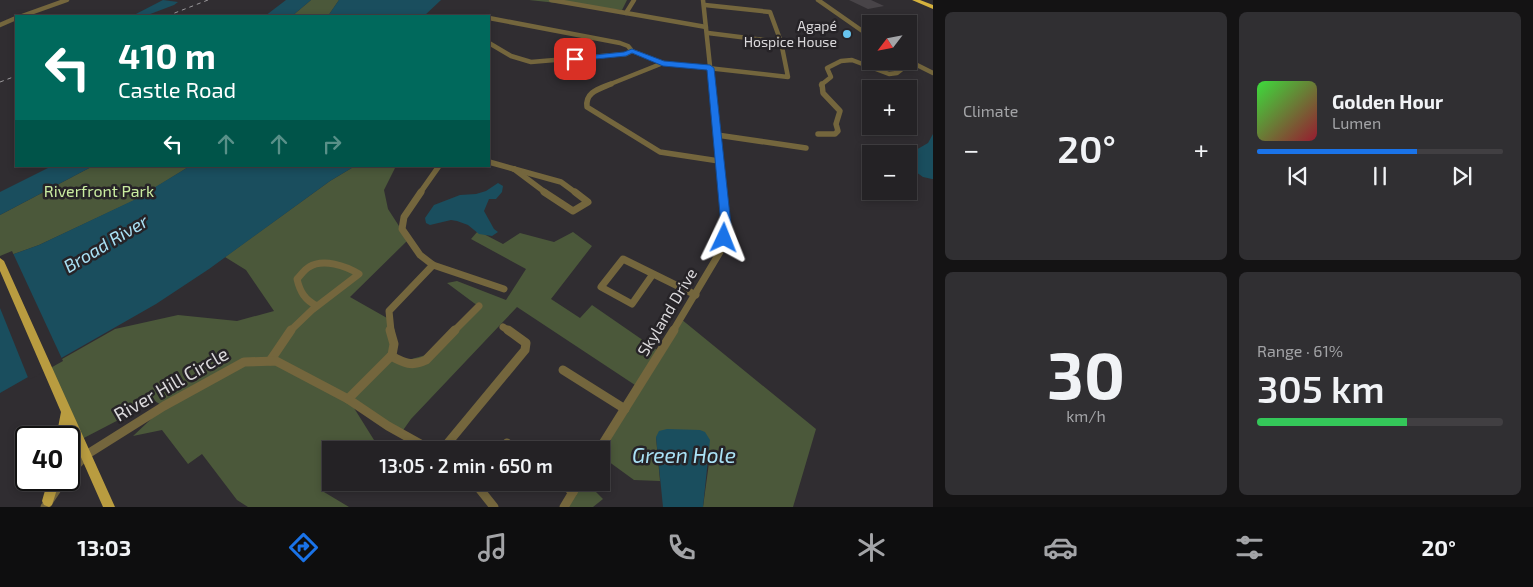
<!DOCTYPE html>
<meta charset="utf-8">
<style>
:root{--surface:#242225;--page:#302f32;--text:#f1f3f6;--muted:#a3a4a7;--line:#413f42;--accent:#1a73e8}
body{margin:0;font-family:"Exo 2",sans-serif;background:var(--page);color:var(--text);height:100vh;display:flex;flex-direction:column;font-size:19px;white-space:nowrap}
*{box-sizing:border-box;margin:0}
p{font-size:16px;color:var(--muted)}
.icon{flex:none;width:28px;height:28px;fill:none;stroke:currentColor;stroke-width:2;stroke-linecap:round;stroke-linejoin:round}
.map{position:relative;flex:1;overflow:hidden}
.drawer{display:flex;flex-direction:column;gap:12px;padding:12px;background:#141314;width:600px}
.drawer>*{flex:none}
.guide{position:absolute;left:15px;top:15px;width:475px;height:152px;border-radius:0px;box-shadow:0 2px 8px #0003,0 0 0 1px var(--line);background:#00695c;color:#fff;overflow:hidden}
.needle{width:32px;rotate:238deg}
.tools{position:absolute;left:862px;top:15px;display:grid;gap:10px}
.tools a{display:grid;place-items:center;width:55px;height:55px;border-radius:0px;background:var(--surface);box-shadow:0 2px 8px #0003,0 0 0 1px var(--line);font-size:25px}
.speed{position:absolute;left:15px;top:426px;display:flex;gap:10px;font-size:25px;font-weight:700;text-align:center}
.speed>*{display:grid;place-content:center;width:65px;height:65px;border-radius:50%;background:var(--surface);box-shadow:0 2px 8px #0003,0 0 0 1px var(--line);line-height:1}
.speed .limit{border:2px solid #111;border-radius:8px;background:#fff;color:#111}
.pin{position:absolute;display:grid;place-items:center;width:42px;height:42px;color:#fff;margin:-21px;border-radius:10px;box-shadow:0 2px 8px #0006}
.me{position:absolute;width:55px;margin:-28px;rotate:2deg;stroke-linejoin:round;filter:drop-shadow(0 0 4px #0008)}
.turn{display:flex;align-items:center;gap:18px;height:105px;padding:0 20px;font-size:22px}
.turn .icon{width:65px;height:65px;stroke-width:2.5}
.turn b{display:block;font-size:35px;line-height:42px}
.lanes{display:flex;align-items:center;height:48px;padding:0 20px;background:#0003;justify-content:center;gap:25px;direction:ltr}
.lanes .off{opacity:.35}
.big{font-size:38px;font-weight:600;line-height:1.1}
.drawer .card{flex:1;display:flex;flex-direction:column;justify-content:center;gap:8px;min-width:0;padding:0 18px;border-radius:8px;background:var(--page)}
.drawer .dial{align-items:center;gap:0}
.dial b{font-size:65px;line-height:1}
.song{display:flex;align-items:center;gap:15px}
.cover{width:60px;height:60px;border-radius:8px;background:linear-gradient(135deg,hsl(120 70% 55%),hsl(350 70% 35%))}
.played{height:5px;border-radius:2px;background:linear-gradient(90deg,var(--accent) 65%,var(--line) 65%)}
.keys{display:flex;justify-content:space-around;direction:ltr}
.heat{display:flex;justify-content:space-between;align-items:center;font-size:28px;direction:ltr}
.charge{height:8px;border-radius:4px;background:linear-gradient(90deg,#34c759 61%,var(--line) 0)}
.drawer .tiles{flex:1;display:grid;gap:12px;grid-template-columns:repeat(2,1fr)}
.trip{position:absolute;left:322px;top:441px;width:288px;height:50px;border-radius:0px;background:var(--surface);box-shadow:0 2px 8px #0003,0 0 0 1px var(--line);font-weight:600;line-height:50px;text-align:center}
.dock{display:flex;height:80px;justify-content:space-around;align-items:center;background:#0e0e0f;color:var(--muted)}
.dock .icon{width:35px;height:35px}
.dock .selected{color:var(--accent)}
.dock b{font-size:22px;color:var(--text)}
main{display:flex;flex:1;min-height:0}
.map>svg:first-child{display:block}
.green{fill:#4b583a}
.water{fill:#1a4e5e}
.pier{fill:#302d31}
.building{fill:#484448}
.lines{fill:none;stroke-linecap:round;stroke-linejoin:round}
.minor-far3{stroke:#74663d;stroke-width:4.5}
.minor-far2{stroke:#74663d;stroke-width:5.5}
.minor-far1{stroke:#74663d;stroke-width:7}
.minor{stroke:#74663d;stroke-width:9}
.major{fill:#b99c40;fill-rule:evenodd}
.highway{fill:#d4b13e;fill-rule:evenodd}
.rail{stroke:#9b999c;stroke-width:1;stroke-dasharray:4 4;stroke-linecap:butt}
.route{fill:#1a73e8;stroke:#114b97}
.poi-dot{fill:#67c4ef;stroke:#262327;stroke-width:2}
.labels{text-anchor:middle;stroke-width:5;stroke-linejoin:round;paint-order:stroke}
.far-poi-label{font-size:14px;fill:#dad8db;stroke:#262327;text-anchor:end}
.park-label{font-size:16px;fill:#caeca0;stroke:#262327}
.street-label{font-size:16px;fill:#dad8db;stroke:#262327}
.water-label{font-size:18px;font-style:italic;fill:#aae2f6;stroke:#262327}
.near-street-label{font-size:19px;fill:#dad8db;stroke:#262327}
.near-water-label{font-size:21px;font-style:italic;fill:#aae2f6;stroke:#262327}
</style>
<main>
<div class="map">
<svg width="933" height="507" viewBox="0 0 933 507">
<rect width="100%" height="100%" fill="#302d31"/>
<g class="green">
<path d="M311 0H339L328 16H292Z"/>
<path d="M529 0H627L622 10Z"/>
<path d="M93 166H190L135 200 39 245 0 259V215Z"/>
<path d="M355 166H396L384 190 388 209 408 240 350 297 387 318 392 355 401 362 433 353 478 306 447 283 457 281 506 300 526 269 471 239 478 231 503 244 520 233 554 242 573 232 592 246 551 299 580 318 592 305 660 352 681 319 816 429 793 507H703L709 463 656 437 660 481 634 480 601 456V450L638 387 517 307 411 419 401 433 349 400 374 440 360 450H331V477L324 492 349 507H248L237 500 202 454 188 464 162 430 133 436 164 407 155 401 80 440 48 367 115 329 178 315 237 321 274 311 246 270 225 257 330 181Z"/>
<path d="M579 483H587L603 499 593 507H564Z"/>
</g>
<g class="water">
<path d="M163 0 178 2 174 5 145 16H132Z"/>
<path d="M286 0H311L292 16H265Z"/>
<path d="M339 0H441L424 16H328Z"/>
<path d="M933 134V179H932L923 177 909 167V154L928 143Z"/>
<path d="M52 166H93L0 215V192Z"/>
<path d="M190 166H355L330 181 209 269 156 304 0 393V259L39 245 134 200Z"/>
<path d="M498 183 503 186 502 192 496 199H489L484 211 494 229 498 232 492 236 479 234 468 225 457 221 451 220 430 225 426 223 425 218 434 205 460 195 476 194 486 191Z"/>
<path d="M667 429 700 430 705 432 710 440 703 507H663L656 437 659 431Z"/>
</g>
<path class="pier" d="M12 251 63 361 29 380 0 308V256Z"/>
<path class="building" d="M849 0H871L884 6 868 9Z"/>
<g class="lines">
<g class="minor-far3">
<path d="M551 0 626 13 634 0"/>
<path d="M703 0 712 85"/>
<path d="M818 0 871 37"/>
<path d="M626 13 706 27"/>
<path d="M22 16 67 0"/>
<path d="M489 18 620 43 628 46 632 51 663 63 788 77 781 42 770 12 705 5"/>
<path d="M0 25 16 18"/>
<path d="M708 33 781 42"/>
<path d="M489 43 511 56 531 62 626 54 632 51"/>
<path d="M909 61 933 73"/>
<path d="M608 85 663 63"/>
<path d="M821 85 831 77 827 68 841 61 852 60 889 74 897 73 911 62"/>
</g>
<g class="minor-far2">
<path d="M611 84C599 89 585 92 587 107L660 152 719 161"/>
<path d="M712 84 723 193"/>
<path d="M818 134H835L838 131 836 124 840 111 823 93 822 84"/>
<path d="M717 135 806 148"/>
<path d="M489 162 514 169"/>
<path d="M514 169 561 182 576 193"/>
<path d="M514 169 546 193"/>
<path d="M420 193 439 166"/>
</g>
<g class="minor-far1">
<path d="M421 192 404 217 402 229 420 255 433 265 504 289"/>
<path d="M544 192 573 211 588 202 575 192"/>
<path d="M653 274 632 304 601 287 623 259 696 295"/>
<path d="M503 327 509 331"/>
<path d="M290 331 312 310 359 274C346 266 323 258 309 267 304 270 301 275 297 279 300 292 305 300 317 306"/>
<path d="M391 331 389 311 433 265"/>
<path d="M454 331 479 306"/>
<path d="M673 331 720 252 726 225 723 192"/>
</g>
<g class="minor">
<path d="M391 356C404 363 412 367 426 360L455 330"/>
<path d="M270 361 291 330"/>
<path d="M563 370 625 409"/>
<path d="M348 399 392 355 394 344 390 330"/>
<path d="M507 443 516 450"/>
<path d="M442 450 525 350 526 343 508 330"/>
<path d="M599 450 674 330"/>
<path d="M69 473 86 455 164 406 244 362 276 361 348 399 388 426 431 450"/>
<path d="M474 482 494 507"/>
<path d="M560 482 573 492"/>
<path d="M45 507 63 480"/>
<path d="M564 507 579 482"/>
</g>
<g class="major">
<path d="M0 258 4 261 115 507H103L69 430 68 438H56L61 412 0 271Z"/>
<path d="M48 480H60L52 505 49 507 44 505 42 501Z"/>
</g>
<path class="highway" d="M912 0H920L933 5V9Z"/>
<g class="rail">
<path d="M167 16 208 0"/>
<path d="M0 82 16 76"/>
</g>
</g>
<path class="route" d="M632 49 664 61 710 65 714 68 731 225 728 241 724 242 719 238 721 225 707 70 663 66 632 53 626 56 575 61 572 59 575 57 624 52Z"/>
<circle class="poi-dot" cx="847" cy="34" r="5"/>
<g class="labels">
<g class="far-poi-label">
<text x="837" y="31">Agapé<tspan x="837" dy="16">Hospice House</tspan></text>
</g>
<g class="park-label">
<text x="99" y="197">Riverfront Park</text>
</g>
<g class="street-label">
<text transform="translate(667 312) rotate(-59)" y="6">Skyland Drive</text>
</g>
<g class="water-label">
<text transform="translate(106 244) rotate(-31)" y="6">Broad River</text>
</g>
<g class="near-street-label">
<text transform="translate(171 384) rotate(-30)" y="7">River Hill Circle</text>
</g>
<g class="near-water-label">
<text x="684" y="463">Green Hole</text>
</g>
</g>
</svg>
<div class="tools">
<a><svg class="needle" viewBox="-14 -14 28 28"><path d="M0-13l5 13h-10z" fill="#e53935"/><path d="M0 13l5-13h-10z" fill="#a3a4a7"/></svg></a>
<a>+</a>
<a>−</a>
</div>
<div class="speed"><div class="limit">40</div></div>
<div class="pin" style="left:575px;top:59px;background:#d93025"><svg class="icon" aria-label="arrive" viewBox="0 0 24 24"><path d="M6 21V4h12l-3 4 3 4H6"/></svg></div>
<svg class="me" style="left:724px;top:238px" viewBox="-20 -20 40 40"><path d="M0-17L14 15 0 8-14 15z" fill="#1a73e8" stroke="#fff" stroke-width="4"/></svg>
<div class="trip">13:05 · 2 min · 650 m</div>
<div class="guide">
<div class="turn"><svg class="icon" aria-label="left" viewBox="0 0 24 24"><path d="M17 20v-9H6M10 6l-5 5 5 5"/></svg><div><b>410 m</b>Castle Road</div></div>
<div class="lanes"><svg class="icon" aria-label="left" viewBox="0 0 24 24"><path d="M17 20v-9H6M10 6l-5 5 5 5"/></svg><svg class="icon off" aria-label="ahead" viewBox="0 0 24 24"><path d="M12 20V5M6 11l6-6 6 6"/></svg><svg class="icon off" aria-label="ahead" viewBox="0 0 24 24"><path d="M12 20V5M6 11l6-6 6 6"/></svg><svg class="icon off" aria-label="right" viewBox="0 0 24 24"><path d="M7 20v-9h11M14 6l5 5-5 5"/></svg></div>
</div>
</div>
<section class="drawer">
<div class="tiles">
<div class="card"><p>Climate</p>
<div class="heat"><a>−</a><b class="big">20°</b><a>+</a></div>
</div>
<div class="card">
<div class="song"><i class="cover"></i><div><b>Golden Hour</b><p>Lumen</p></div></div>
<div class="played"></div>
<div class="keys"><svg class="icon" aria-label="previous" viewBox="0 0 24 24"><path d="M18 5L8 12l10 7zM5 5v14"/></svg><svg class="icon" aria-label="pause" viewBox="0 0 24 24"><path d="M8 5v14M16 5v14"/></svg><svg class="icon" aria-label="next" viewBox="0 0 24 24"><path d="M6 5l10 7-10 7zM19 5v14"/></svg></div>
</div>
<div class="card dial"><b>30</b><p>km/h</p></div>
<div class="card"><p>Range · 61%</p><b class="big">305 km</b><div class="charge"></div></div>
</div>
</section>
</main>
<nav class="dock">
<b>13:03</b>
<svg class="icon selected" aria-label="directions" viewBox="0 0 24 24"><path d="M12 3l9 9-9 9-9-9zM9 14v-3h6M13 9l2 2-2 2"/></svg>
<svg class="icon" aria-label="music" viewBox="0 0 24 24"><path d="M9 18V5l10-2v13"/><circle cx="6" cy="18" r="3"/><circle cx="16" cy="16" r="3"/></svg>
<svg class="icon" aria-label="phone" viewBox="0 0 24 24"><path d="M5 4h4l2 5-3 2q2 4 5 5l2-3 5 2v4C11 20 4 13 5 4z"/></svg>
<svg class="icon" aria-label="climate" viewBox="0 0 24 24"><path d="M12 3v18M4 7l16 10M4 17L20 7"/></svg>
<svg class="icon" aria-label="car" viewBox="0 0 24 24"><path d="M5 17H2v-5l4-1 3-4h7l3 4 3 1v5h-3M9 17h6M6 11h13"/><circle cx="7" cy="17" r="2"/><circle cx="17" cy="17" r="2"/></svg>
<svg class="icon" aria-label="filters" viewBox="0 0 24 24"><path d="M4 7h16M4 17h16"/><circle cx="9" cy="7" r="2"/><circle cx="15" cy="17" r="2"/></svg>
<b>20°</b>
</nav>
